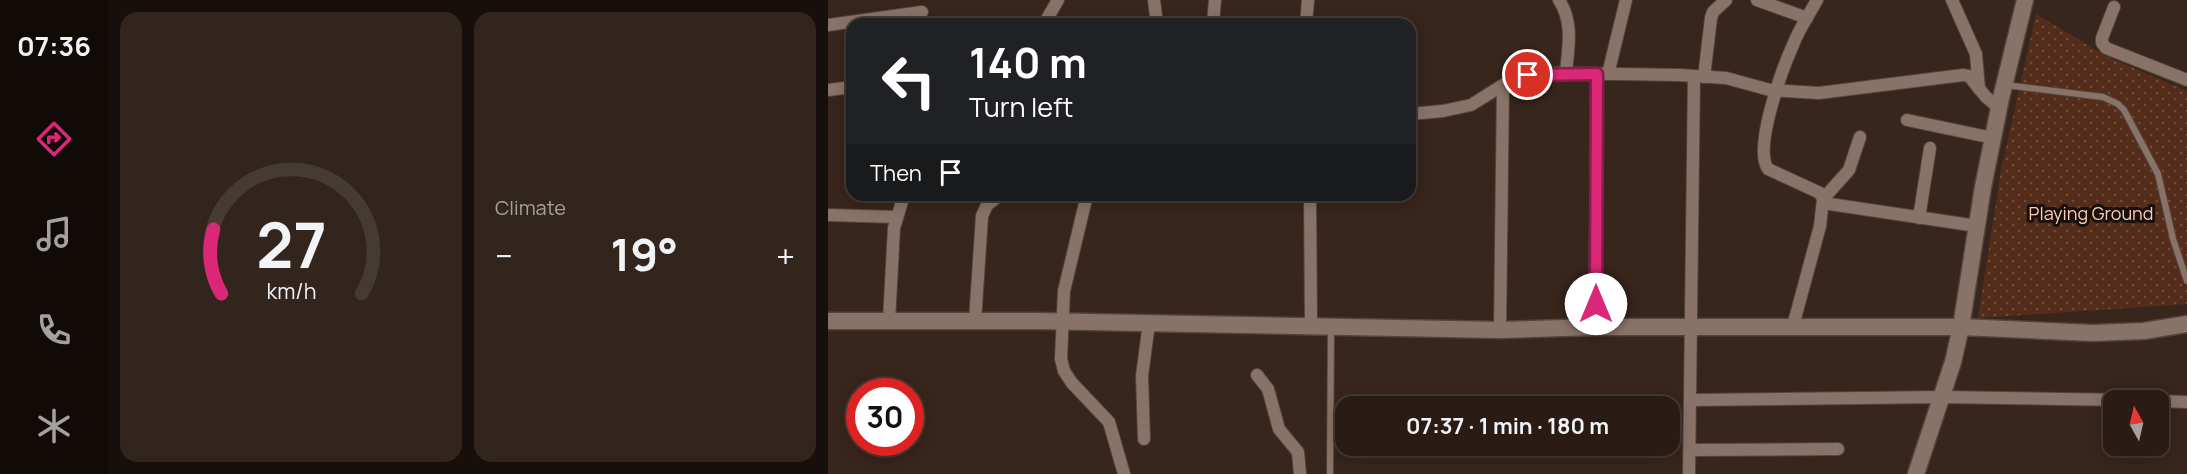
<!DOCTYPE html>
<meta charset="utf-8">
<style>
:root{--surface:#2a1c15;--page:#32251e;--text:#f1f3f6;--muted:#a5a1a0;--line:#463a34;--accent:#db2777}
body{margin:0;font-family:Manrope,sans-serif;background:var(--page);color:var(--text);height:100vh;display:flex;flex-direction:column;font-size:22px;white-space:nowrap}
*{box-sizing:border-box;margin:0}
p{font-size:20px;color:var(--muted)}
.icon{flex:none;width:33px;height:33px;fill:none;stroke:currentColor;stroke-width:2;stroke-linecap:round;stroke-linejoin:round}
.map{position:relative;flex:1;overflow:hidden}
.side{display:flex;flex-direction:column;gap:12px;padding:12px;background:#170f0c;width:720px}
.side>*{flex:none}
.guide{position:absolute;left:18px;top:18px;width:570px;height:183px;border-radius:18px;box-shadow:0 3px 15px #0003,0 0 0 2px var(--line);background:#202124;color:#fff;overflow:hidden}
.needle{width:39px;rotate:352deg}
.buttons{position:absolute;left:1275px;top:390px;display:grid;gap:12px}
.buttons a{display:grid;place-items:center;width:66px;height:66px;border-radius:12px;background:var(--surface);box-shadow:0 3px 15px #0003,0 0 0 2px var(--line);font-size:30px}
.speed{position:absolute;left:18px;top:378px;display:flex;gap:12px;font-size:30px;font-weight:700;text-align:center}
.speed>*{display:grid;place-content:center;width:78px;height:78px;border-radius:50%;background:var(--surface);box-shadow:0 3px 15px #0003,0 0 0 2px var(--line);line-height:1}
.speed .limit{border:9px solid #d22;background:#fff;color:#111}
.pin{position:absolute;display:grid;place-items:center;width:51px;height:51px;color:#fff;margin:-26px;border:3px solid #fff;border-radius:50%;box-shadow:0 2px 6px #0007}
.me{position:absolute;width:66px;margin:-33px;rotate:0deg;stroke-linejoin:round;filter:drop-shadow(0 0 4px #0008)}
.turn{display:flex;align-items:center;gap:21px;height:126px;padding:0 24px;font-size:27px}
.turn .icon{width:78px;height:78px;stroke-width:2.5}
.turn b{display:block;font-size:42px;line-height:51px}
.then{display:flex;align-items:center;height:57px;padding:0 24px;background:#0003;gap:12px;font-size:22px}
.big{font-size:45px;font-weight:700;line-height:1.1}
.side .widget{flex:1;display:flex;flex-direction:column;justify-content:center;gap:9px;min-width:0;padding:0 21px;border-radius:18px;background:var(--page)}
.side .dial{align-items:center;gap:0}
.dial svg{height:156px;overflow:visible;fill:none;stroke:var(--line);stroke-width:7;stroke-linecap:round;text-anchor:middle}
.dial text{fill:var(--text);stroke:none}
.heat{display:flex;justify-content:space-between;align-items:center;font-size:33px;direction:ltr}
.side .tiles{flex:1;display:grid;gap:12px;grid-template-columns:repeat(2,1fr)}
.trip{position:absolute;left:507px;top:396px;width:345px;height:60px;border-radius:18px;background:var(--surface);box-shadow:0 3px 15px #0003,0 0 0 2px var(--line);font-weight:700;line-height:60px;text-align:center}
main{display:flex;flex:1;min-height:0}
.menu{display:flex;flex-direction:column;width:108px;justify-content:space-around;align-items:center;background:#110b08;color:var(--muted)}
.menu .icon{width:42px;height:42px}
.menu .on{color:var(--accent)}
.menu b{font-size:27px;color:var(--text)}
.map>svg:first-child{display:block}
.park{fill:url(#park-dots)}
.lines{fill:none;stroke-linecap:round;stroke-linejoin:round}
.lane-casing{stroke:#53443c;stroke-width:8}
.street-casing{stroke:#53443c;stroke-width:14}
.secondary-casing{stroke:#53443c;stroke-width:19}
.lane{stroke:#897368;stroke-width:6}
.street{stroke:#897368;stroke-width:12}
.secondary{stroke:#897368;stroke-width:16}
.route-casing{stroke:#8e194d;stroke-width:15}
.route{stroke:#db2777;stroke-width:10}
.labels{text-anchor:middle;stroke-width:6;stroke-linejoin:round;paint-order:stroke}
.park-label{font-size:18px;fill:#ffccb4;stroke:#19100d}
</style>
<main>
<nav class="menu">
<b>07:36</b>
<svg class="icon on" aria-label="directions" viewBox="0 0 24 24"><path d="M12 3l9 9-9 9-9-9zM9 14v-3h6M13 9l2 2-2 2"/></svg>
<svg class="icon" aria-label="music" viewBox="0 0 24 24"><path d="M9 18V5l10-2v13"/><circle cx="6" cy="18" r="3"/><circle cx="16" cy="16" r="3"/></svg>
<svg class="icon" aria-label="phone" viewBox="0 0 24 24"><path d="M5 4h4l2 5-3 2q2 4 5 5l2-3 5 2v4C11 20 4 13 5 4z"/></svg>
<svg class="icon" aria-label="climate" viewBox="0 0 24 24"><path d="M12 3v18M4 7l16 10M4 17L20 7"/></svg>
</nav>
<section class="side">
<div class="tiles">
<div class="widget dial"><svg viewBox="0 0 100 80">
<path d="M14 69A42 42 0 1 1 86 69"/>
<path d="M14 69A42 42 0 0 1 10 36" stroke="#db2777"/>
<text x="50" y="56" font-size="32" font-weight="700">27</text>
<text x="50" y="72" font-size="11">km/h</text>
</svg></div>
<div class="widget"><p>Climate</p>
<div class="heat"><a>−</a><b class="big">19°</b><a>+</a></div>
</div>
</div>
</section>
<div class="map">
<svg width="1359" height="474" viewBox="0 0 1359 474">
<defs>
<pattern id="park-dots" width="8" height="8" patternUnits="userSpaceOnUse" patternTransform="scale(1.5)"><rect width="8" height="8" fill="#542d1a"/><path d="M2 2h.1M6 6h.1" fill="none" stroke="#6e4c3b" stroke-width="1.8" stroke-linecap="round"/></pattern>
</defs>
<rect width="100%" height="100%" fill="#38251c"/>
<path class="park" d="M1208 14 1278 56 1359 91V304L1150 318 1173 170Z"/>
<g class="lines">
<g class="lane-casing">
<g id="lane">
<path d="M1177 85 1275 97 1290 104 1296 110 1330 174 1345 239 1359 281"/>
<path d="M502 474 503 327"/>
</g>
</g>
<g class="street-casing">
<g id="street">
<path d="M326 0 329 24"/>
<path d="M731 0C746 23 740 48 738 73"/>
<path d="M929 0 979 18"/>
<path d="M1124 0 1148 54 1151 89"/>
<path d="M1286 7 1274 38V43L1278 48 1359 80"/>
<path d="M216 24 230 0"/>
<path d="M385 24 387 0"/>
<path d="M478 24 480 0"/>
<path d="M0 25 94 12"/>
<path d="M780 74 798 0"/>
<path d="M876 77 883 18 885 12 898 0"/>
<path d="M0 90 24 87"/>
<path d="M582 114 615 111 643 105 675 85 700 75 731 73 851 75 898 78 942 90 991 93 1135 75 1141 76 1158 97 1171 108"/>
<path d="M1079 120 1165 138"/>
<path d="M259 195 236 291 233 359 236 371 244 383 281 422 296 474"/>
<path d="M482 195 483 326"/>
<path d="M995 199 1021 170 1032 137"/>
<path d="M995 203 1149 226"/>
<path d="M0 215 69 217"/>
<path d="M1091 218 1102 148"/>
<path d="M61 321 66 228 76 195"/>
<path d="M147 321 154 216 159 205 172 195"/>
<path d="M965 326 992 226 995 199 992 193 940 169C925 148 955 67 965 45 971 29 981 15 989 0"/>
<path d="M767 327 769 74"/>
<path d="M672 330 675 85"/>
<path d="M429 375 440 389 451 429 470 452 472 474"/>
<path d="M863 400 1114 397 1296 400"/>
<path d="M1330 401 1359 402"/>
<path d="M316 439 314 376 321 323"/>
<path d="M862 450 1010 449"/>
<path d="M861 474 866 76"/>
</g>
</g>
<g class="secondary-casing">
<g id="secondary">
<path d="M0 321H209L672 330 767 327H1133L1265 333 1316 331 1359 324"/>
<path d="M1088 474 1125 362 1133 327 1155 187 1173 98 1197 0"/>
</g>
</g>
<use href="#lane" class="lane"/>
<use href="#street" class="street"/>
<use href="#secondary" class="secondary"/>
</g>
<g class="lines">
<g class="route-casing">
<path id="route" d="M700 75 769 74 768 304"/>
</g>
<use href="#route" class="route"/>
</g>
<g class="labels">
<g class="park-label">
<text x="1263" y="220">Playing Ground</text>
</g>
</g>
</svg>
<div class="buttons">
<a><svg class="needle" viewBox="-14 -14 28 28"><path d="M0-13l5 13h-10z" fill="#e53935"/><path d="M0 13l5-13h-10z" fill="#a5a1a0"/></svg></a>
</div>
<div class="speed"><div class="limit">30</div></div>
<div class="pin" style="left:700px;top:75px;background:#d93025"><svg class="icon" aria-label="arrive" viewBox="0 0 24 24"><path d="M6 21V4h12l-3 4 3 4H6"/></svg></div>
<svg class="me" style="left:768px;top:304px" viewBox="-20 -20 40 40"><circle r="19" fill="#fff"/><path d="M0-13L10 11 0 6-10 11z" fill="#db2777"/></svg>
<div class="trip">07:37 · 1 min · 180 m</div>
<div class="guide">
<div class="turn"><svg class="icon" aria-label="left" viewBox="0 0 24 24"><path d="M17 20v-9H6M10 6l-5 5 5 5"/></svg><div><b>140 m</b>Turn left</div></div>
<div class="then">Then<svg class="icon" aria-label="arrive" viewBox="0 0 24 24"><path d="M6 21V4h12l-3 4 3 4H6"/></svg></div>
</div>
</div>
</main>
